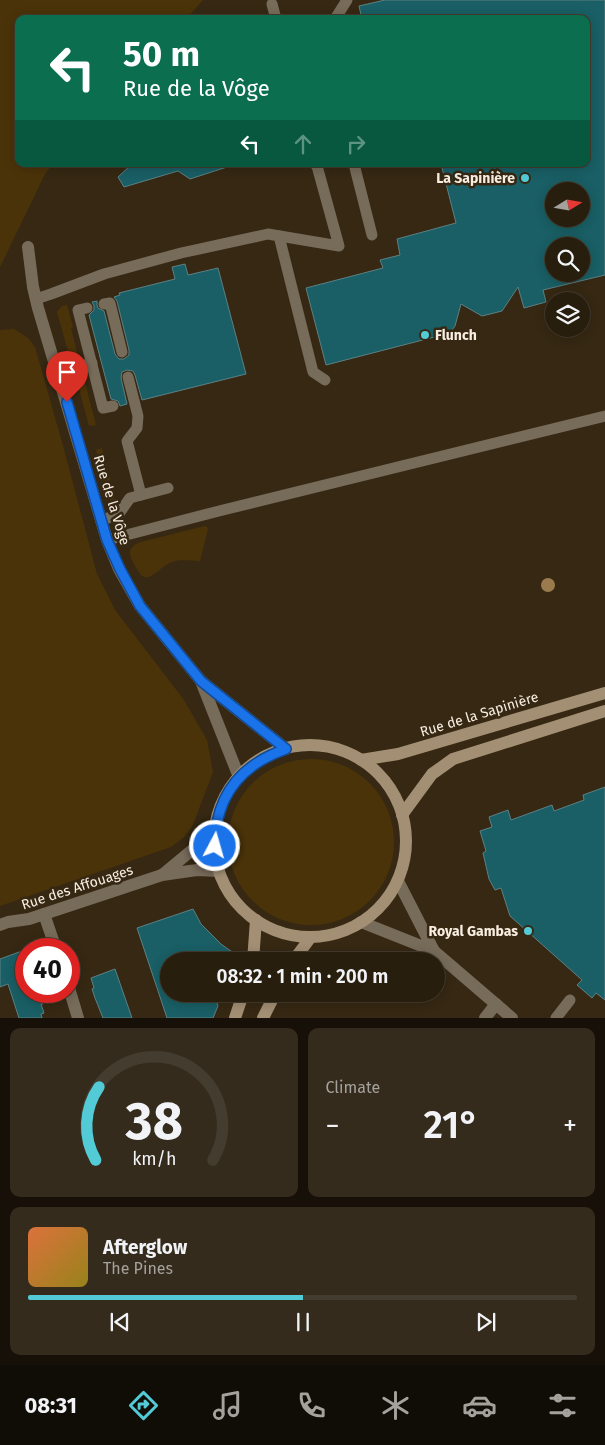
<!DOCTYPE html>
<meta charset="utf-8">
<style>
:root{--surface:#281e0e;--page:#342b1c;--text:#f1f3f6;--muted:#a5a29e;--line:#443c2e;--accent:#52cbd7}
body{margin:0;font-family:"Fira Sans",sans-serif;background:var(--page);color:var(--text);height:100vh;display:flex;flex-direction:column;font-size:19px;white-space:nowrap}
*{box-sizing:border-box;margin:0}
p{font-size:16px;color:var(--muted)}
.icon{flex:none;width:28px;height:28px;fill:none;stroke:currentColor;stroke-width:2;stroke-linecap:round;stroke-linejoin:round}
.map{position:relative;height:1018px;overflow:hidden}
.details{display:flex;flex-direction:column;gap:10px;padding:10px;background:#161008;flex:1}
.details>*{flex:none}
.top-card{position:absolute;left:15px;top:15px;width:575px;height:152px;border-radius:10px;box-shadow:0 2px 12px #0003,0 0 0 1px var(--line);background:#0b6e4f;color:#fff;overflow:hidden}
.needle{width:32px;rotate:79deg}
.fabs{position:absolute;left:545px;top:182px;display:grid;gap:10px}
.fabs a{display:grid;place-items:center;width:45px;height:45px;border-radius:50%;background:var(--surface);box-shadow:0 2px 12px #0003,0 0 0 1px var(--line);font-size:25px}
.speed{position:absolute;left:15px;top:938px;display:flex;gap:10px;font-size:25px;font-weight:700;text-align:center}
.speed>*{display:grid;place-content:center;width:65px;height:65px;border-radius:50%;background:var(--surface);box-shadow:0 2px 12px #0003,0 0 0 1px var(--line);line-height:1}
.speed .limit{border:8px solid #d22;background:#fff;color:#111}
.pin{position:absolute;display:grid;place-items:center;width:42px;height:42px;color:#fff;margin:-51px -21px;border-radius:50% 50% 50% 0;rotate:-45deg;box-shadow:0 0 5px #0007}
.pin .icon{rotate:45deg}
.me{position:absolute;width:55px;margin:-28px;rotate:6deg;stroke-linejoin:round;filter:drop-shadow(0 0 4px #0008)}
.turn{display:flex;align-items:center;gap:18px;height:105px;padding:0 25px;font-size:22px}
.turn .icon{width:65px;height:65px;stroke-width:2.5}
.turn b{display:block;font-size:35px;line-height:42px}
.lanes{display:flex;align-items:center;height:48px;padding:0 25px;background:#0003;justify-content:center;gap:25px;direction:ltr}
.lanes .off{opacity:.35}
.big{font-size:38px;font-weight:600;line-height:1.1}
.details .tile{flex:1;display:flex;flex-direction:column;justify-content:center;gap:8px;min-width:0;padding:0 18px;border-radius:10px;background:var(--page)}
.details .dial{align-items:center;gap:0}
.dial svg{height:130px;overflow:visible;fill:none;stroke:var(--line);stroke-width:7;stroke-linecap:round;text-anchor:middle}
.dial text{fill:var(--text);stroke:none}
.song{display:flex;align-items:center;gap:15px}
.cover{width:60px;height:60px;border-radius:8px;background:linear-gradient(135deg,hsl(20 70% 55%),hsl(50 70% 35%))}
.played{height:5px;border-radius:2px;background:linear-gradient(90deg,var(--accent) 50%,var(--line) 50%)}
.keys{display:flex;justify-content:space-around;direction:ltr}
.heat{display:flex;justify-content:space-between;align-items:center;font-size:28px;direction:ltr}
.details .tiles{flex:1;display:grid;gap:10px;grid-template-columns:1fr 1fr}
.tile:last-child{grid-column:span 2}
.trip{position:absolute;left:160px;top:952px;width:285px;height:50px;border-radius:25px;background:var(--surface);box-shadow:0 2px 12px #0003,0 0 0 1px var(--line);font-weight:600;line-height:50px;text-align:center}
.dock{display:flex;height:80px;justify-content:space-around;align-items:center;background:#100c06;color:var(--muted)}
.dock .icon{width:35px;height:35px}
.dock .on{color:var(--accent)}
.dock b{font-size:22px;color:var(--text)}
.map>svg:first-child{display:block}
.green{fill:#4b3309}
.building{fill:#195f65;stroke:#5d8084;fill-rule:evenodd}
.lines{fill:none;stroke-linecap:round;stroke-linejoin:round}
.lane{stroke:#776b5a;stroke-width:11}
.street{stroke:#776b5a;stroke-width:12}
.secondary{stroke:#a38f74;stroke-width:12}
.tree{fill:#9a7b4e}
.route-casing{stroke:#114b97;stroke-width:12}
.route{stroke:#1a73e8;stroke-width:9}
.poi-dot{fill:#52cbd7;stroke:#362813;stroke-width:2}
.labels{text-anchor:middle;stroke-width:5;stroke-linejoin:round;paint-order:stroke}
.poi-label{font-size:14px;font-weight:bold;fill:#f8eee1;stroke:#362813;text-anchor:end}
.street-label{font-size:14px;fill:#f8eee1;stroke:#362813}
</style>
<div class="map">
<svg width="605" height="1018" viewBox="0 0 605 1018">
<rect width="100%" height="100%" fill="#362813"/>
<g class="green">
<path d="M0 0H203L186 19H19V164H54L46 172 0 267Z"/>
<path d="M67 305 73 327 71 328 78 357 71 362 57 312 62 306Z"/>
<path d="M14 329 28 338 35 347 62 442 97 574 115 610 184 700 207 740 213 772 192 827 184 837 171 847 0 906V330Z"/>
<path d="M79 373 83 375 96 425 89 426 75 374Z"/>
<path d="M102 448 116 505 112 507 96 450Z"/>
<path d="M205 526 207 527 208 529 200 561C191 561 182 559 172 562 158 567 147 589 137 569 134 564 131 559 130 554 130 547 135 544 141 542Z"/>
<circle cx="311" cy="842" r="83"/>
</g>
<g class="building">
<path d="M385 0H605V275L543 290 546 302 524 308 518 287 502 311 482 316 461 304 455 326 452 330 446 334 326 365 306 288 383 268 380 260 400 255 397 239 456 223 441 164H586V19H362L359 6ZM554 191H581V219H554ZM554 246H581V274H554Z"/>
<path d="M132 164H226L227 167 190 179 178 171 124 187 118 177Z"/>
<path d="M185 264 188 275 218 268 246 374 142 400 135 375 133 371 127 370 122 372 121 378 127 404 120 406 118 401 111 399 89 315 94 310V306L92 302 97 301V305L98 308 104 311 115 354 119 359H124L129 355V350L117 301 114 297 120 295 119 293 175 279 172 267Z"/>
<path d="M605 787V1000L596 993 592 998 577 985 582 980 510 916 501 888 495 890 489 879 483 853 486 851 480 831 492 827 489 817 508 810 511 820 552 805 554 811 584 800 583 795Z"/>
<path d="M193 909 201 924 221 944 245 961H169V994H215L218 1006 213 1018H167L137 928Z"/>
<path d="M22 951 26 964V991H39L43 1004H41L44 1013 41 1014 42 1018H19L8 984 0 987V959Z"/>
<path d="M115 969 132 1018H103L95 998 92 989 94 988 91 978Z"/>
</g>
<g class="lines">
<g class="lane">
<path d="M272 4 276 19"/>
<path d="M335 19 347 0"/>
<path d="M354 164 372 235"/>
<path d="M279 236 313 372 325 380"/>
<path d="M36 299 51 294 104 274 181 253 268 234 339 246 317 166 315 164"/>
<path d="M104 304 110 303 122 352"/>
<path d="M87 308 78 310 103 408 113 406"/>
<path d="M58 372 92 363"/>
<path d="M128 377 138 416 137 428 127 441 141 495"/>
<path d="M101 520 118 515 130 498 168 488"/>
<path d="M107 540 219 511 605 416"/>
<path d="M556 1018 570 1000"/>
</g>
<g class="street">
<path d="M28 247 33 287 38 308 107 540 119 569 140 606 201 681 286 749"/>
<path d="M201 681 239 777"/>
<path d="M162 875 215 831"/>
<path d="M398 881 434 951"/>
<path d="M44 914 56 949"/>
<path d="M361 922 434 951 512 1018"/>
<path d="M0 925 8 922 29 919 162 875 197 870 219 871"/>
<path d="M69 988 78 1018"/>
<path d="M485 1018 496 1004"/>
</g>
<g class="secondary">
<circle cx="310" cy="841" r="96"/>
<path d="M361 760 398 754 605 693"/>
<path d="M402 815 432 774 453 759 605 711"/>
<path d="M253 961 256 920"/>
<path d="M293 961 311 937"/>
<path d="M235 1018 243 994"/>
<path d="M263 1018 275 994"/>
</g>
</g>
<circle class="tree" cx="548" cy="585" r="7"/>
<g class="lines">
<g class="route-casing">
<path id="route" d="M67 402 107 540 120 569 140 606 201 681 286 749C240 765 215 797 215 846"/>
</g>
<use href="#route" class="route"/>
</g>
<g class="poi-dot">
<circle cx="525" cy="178" r="5"/>
<circle cx="425" cy="335" r="5"/>
<circle cx="528" cy="931" r="5"/>
</g>
<g class="labels">
<g class="poi-label">
<text x="515" y="183">La Sapinière</text>
<text x="435" y="340" text-anchor="start">Flunch</text>
<text x="518" y="936">Royal Gambas</text>
</g>
<g class="street-label">
<text transform="translate(112 500) rotate(73)" y="5">Rue de la Vôge</text>
<text transform="translate(479 714) rotate(-17)" y="5">Rue de la Sapinière</text>
<text transform="translate(77 887) rotate(-18)" y="5">Rue des Affouages</text>
</g>
</g>
</svg>
<div class="fabs">
<a><svg class="needle" viewBox="-14 -14 28 28"><path d="M0-13l5 13h-10z" fill="#e53935"/><path d="M0 13l5-13h-10z" fill="#a5a29e"/></svg></a>
<a><svg class="icon" aria-label="search" viewBox="0 0 24 24"><circle cx="10" cy="10" r="6"/><path d="M15 15l6 6"/></svg></a>
<a><svg class="icon" aria-label="layers" viewBox="0 0 24 24"><path d="M12 4l9 5-9 5-9-5zM3 14l9 5 9-5"/></svg></a>
</div>
<div class="speed"><div class="limit">40</div></div>
<div class="pin" style="left:67px;top:402px;background:#d93025"><svg class="icon" aria-label="arrive" viewBox="0 0 24 24"><path d="M6 21V4h12l-3 4 3 4H6"/></svg></div>
<svg class="me" style="left:215px;top:846px" viewBox="-20 -20 40 40"><circle r="17" fill="#1a73e8" stroke="#fff" stroke-width="3"/><path d="M0-11L8 9 0 5-8 9z" fill="#fff"/></svg>
<div class="trip">08:32 · 1 min · 200 m</div>
<div class="top-card">
<div class="turn"><svg class="icon" aria-label="left" viewBox="0 0 24 24"><path d="M17 20v-9H6M10 6l-5 5 5 5"/></svg><div><b>50 m</b>Rue de la Vôge</div></div>
<div class="lanes"><svg class="icon" aria-label="left" viewBox="0 0 24 24"><path d="M17 20v-9H6M10 6l-5 5 5 5"/></svg><svg class="icon off" aria-label="ahead" viewBox="0 0 24 24"><path d="M12 20V5M6 11l6-6 6 6"/></svg><svg class="icon off" aria-label="right" viewBox="0 0 24 24"><path d="M7 20v-9h11M14 6l5 5-5 5"/></svg></div>
</div>
</div>
<section class="details">
<div class="tiles">
<div class="tile dial"><svg viewBox="0 0 100 80">
<path d="M14 69A42 42 0 1 1 86 69"/>
<path d="M14 69A42 42 0 0 1 16 24" stroke="#52cbd7"/>
<text x="50" y="56" font-size="32" font-weight="700">38</text>
<text x="50" y="72" font-size="11">km/h</text>
</svg></div>
<div class="tile"><p>Climate</p>
<div class="heat"><a>−</a><b class="big">21°</b><a>+</a></div>
</div>
<div class="tile">
<div class="song"><i class="cover"></i><div><b>Afterglow</b><p>The Pines</p></div></div>
<div class="played"></div>
<div class="keys"><svg class="icon" aria-label="previous" viewBox="0 0 24 24"><path d="M18 5L8 12l10 7zM5 5v14"/></svg><svg class="icon" aria-label="pause" viewBox="0 0 24 24"><path d="M8 5v14M16 5v14"/></svg><svg class="icon" aria-label="next" viewBox="0 0 24 24"><path d="M6 5l10 7-10 7zM19 5v14"/></svg></div>
</div>
</div>
</section>
<nav class="dock">
<b>08:31</b>
<svg class="icon on" aria-label="directions" viewBox="0 0 24 24"><path d="M12 3l9 9-9 9-9-9zM9 14v-3h6M13 9l2 2-2 2"/></svg>
<svg class="icon" aria-label="music" viewBox="0 0 24 24"><path d="M9 18V5l10-2v13"/><circle cx="6" cy="18" r="3"/><circle cx="16" cy="16" r="3"/></svg>
<svg class="icon" aria-label="phone" viewBox="0 0 24 24"><path d="M5 4h4l2 5-3 2q2 4 5 5l2-3 5 2v4C11 20 4 13 5 4z"/></svg>
<svg class="icon" aria-label="climate" viewBox="0 0 24 24"><path d="M12 3v18M4 7l16 10M4 17L20 7"/></svg>
<svg class="icon" aria-label="car" viewBox="0 0 24 24"><path d="M5 17H2v-5l4-1 3-4h7l3 4 3 1v5h-3M9 17h6M6 11h13"/><circle cx="7" cy="17" r="2"/><circle cx="17" cy="17" r="2"/></svg>
<svg class="icon" aria-label="filters" viewBox="0 0 24 24"><path d="M4 7h16M4 17h16"/><circle cx="9" cy="7" r="2"/><circle cx="15" cy="17" r="2"/></svg>
</nav>
